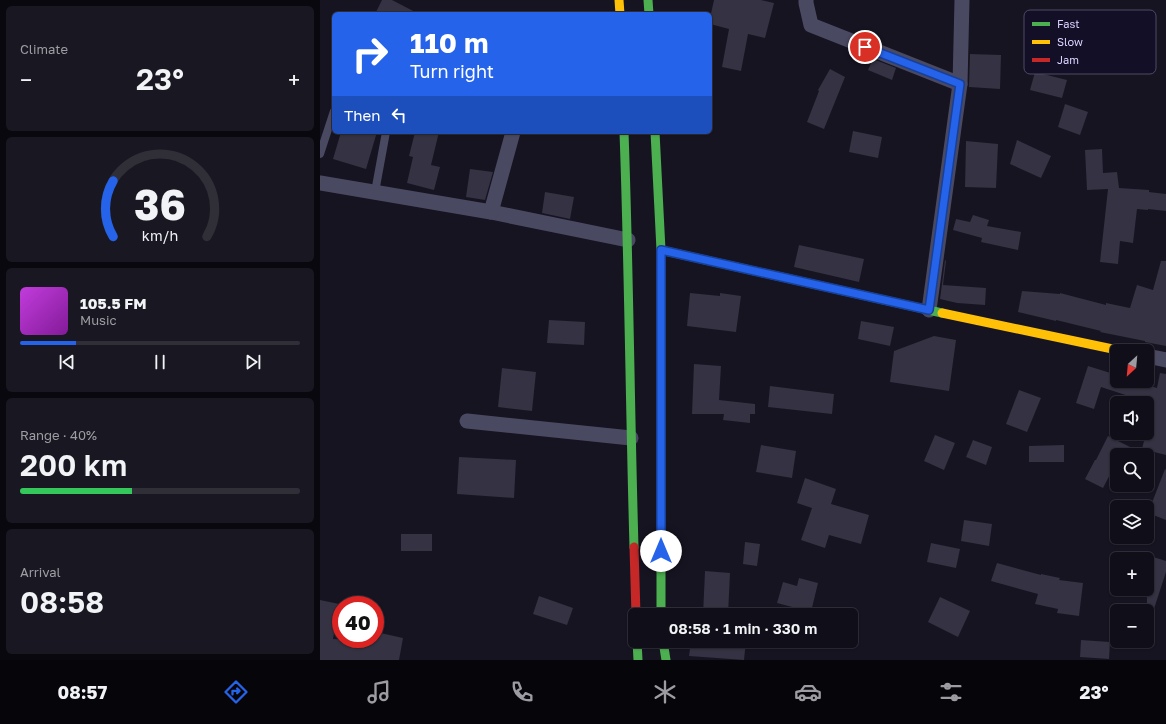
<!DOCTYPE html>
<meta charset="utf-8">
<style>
:root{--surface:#100f19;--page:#191822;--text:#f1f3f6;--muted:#9c9ca2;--line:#302f38;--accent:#2563eb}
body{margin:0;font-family:"Golos Text",sans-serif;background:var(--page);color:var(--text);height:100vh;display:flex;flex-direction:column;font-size:15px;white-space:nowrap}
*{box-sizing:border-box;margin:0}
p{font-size:13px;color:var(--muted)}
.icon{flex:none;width:22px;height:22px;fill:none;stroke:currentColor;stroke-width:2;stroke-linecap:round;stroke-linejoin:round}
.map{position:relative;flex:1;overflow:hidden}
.panel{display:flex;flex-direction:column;gap:6px;padding:6px;background:#09080e;width:320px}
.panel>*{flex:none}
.guide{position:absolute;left:12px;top:12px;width:380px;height:122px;border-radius:6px;box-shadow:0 1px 3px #0004,0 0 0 1px var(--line);background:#2563eb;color:#fff;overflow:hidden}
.needle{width:26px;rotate:206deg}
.tools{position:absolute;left:790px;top:344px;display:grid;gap:8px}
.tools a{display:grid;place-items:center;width:44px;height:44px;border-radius:6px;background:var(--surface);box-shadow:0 1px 3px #0004,0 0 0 1px var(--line);font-size:20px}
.speed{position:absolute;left:12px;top:596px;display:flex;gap:8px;font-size:20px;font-weight:700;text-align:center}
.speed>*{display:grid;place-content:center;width:52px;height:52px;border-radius:50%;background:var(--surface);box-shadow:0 1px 3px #0004,0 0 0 1px var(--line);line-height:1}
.speed .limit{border:6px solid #d22;background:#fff;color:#111}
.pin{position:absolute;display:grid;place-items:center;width:34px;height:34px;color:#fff;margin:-17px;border:2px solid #fff;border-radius:50%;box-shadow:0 1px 4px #0007}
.me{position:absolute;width:44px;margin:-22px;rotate:0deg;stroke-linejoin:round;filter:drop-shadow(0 0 3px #0008)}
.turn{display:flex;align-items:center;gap:14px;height:84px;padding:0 12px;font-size:18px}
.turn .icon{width:52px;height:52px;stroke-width:2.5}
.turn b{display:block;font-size:28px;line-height:34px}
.then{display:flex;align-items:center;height:38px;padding:0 12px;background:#0003;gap:8px;font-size:15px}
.big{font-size:30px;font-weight:600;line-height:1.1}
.panel .tile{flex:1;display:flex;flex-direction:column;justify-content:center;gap:6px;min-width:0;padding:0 14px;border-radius:6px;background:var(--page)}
.panel .dial{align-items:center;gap:0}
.dial svg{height:104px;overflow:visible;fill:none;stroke:var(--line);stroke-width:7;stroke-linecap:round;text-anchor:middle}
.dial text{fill:var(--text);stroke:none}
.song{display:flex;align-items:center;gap:12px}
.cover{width:48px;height:48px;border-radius:6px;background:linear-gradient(135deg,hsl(290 70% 55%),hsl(290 70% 35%))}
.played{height:4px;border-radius:2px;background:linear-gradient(90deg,var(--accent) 20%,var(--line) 20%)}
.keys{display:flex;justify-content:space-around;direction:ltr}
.heat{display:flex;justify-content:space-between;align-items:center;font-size:22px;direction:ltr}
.charge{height:6px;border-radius:3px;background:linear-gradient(90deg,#34c759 40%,var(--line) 0)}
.trip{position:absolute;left:308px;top:608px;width:230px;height:40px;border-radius:6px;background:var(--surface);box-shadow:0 1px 3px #0004,0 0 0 1px var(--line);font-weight:600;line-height:40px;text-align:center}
.menu{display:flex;height:64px;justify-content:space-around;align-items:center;background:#06060a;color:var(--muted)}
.menu .icon{width:28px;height:28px}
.menu .selected{color:var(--accent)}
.menu b{font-size:18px;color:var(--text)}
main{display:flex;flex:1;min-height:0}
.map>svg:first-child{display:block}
.building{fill:#343243}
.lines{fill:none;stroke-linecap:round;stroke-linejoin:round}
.lane{stroke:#4a4962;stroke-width:8}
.street{stroke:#4a4962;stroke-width:15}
.fast{stroke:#4caf50;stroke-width:9}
.slow{stroke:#ffc107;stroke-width:9}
.jam{stroke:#c62828;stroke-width:9}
.route-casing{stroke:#184099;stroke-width:10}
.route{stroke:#2563eb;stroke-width:7}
.key{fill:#130f26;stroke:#4e4a67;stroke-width:1}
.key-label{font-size:11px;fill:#d9d4ff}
</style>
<main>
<section class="panel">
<div class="tile"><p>Climate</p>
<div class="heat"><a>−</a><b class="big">23°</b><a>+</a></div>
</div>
<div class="tile dial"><svg viewBox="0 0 100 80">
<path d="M14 69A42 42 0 1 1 86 69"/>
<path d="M14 69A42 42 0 0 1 14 26" stroke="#2563eb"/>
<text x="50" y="56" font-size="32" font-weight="700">36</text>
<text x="50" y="72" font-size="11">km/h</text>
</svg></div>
<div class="tile">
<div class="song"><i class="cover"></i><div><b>105.5 FM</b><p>Music</p></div></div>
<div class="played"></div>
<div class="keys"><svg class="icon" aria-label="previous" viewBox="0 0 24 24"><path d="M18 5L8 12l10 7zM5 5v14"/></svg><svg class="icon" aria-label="pause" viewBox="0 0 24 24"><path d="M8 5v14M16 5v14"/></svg><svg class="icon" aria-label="next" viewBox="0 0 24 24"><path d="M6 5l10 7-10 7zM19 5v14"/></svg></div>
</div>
<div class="tile"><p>Range · 40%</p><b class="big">200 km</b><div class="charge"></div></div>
<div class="tile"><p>Arrival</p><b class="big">08:58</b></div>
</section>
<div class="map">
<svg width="846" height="660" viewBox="0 0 846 660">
<rect width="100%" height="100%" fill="#161421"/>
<g class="building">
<path d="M62 0H72L99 14H55Z"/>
<path d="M394 0H441L454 3 445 38 428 34 421 71 402 67 409 29 390 24V18Z"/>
<path d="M650 54 681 55 680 89 649 87Z"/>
<path d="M553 59 576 68 572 80 548 70Z"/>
<path d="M510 69 525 77 504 129 487 122 499 91 498 90Z"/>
<path d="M715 72 747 80 742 98 710 90Z"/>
<path d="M745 104 768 112 760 135 738 127Z"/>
<path d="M533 131 562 137 558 158 529 152Z"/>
<path d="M21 132H57L46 169 13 159Z"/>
<path d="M95 132H119L111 165 120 167 114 190 87 183 93 157 89 156Z"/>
<path d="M697 140 731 156 721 178 690 164Z"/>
<path d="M646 141 678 144 676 188 645 187Z"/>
<path d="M782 149 783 173 797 172 799 188 829 190V192L846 194V211L828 209V210L817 209 813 243 800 241 798 264 780 262 788 189 767 190 765 150Z"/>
<path d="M150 169 173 172 165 200 146 197Z"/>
<path d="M225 192 254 197 250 219 222 213Z"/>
<path d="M653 215 669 220 667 226 701 232 698 250 661 242 662 238 633 230 636 219 650 222Z"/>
<path d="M479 245 544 259 539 282 474 267Z"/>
<path d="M625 260 626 261 623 285 666 288 665 305 637 303 620 299Z"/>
<path d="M841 261H846V346L825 342V341L780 332 781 331 736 320V321L698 312 702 291 740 294V293L786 305V303L810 308 817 285 833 290Z"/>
<path d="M370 293 400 296V293L421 296 416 332 367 326Z"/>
<path d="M229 320 265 322 264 345 227 343Z"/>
<path d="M541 321 574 327 570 346 538 339Z"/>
<path d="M614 336 636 340 629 391 570 382 574 351Z"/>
<path d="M374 364 401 366 399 400 435 404V414H430V423L403 420 404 414H372Z"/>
<path d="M768 366 797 375V381H814L837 388 840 373 846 374V455L822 449 826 433H827V428L833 404 781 387 774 409 756 403Z"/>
<path d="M182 368 216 372 212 411 178 407Z"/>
<path d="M450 386 514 394 512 414 448 407Z"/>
<path d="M699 390 721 398 707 432 686 424Z"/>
<path d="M615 435 635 443 624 470 604 461Z"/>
<path d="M788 436 826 455H797V461L783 488 765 479 775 460H776Z"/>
<path d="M653 440 672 447 666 465 646 457Z"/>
<path d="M441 445 476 451 472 478 436 472Z"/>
<path d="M744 445V462H709V446Z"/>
<path d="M139 457 196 460 194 498 137 494Z"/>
<path d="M845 469 846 470V520L828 513Z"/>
<path d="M485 478 516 489 511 504 549 515 541 544 509 535 505 548 481 540 492 508 477 503Z"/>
<path d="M644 520 672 524 669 546 641 541Z"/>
<rect x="81" y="534" width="31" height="17"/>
<path d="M425 542 440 544 437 566 423 564Z"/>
<path d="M611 543 640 549 636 568 607 562Z"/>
<path d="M827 555 846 561V572L830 621H827Z"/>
<path d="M677 563 721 575V574L740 578 739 580 763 583 759 616 737 613 738 609 715 604 718 594 671 581Z"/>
<path d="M385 571 410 573 408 615H383Z"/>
<path d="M479 578 498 583 491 612 457 603 463 582 477 586Z"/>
<path d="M219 596 253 608 247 625 213 614Z"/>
<path d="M620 597 650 611 638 637 608 622Z"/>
<path d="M0 600 19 604 13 639 54 641 56 632 83 638 79 660H0Z"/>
<path d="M761 640 790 642 789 659 760 657Z"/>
<path d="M371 641H426L424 660 369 656Z"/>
</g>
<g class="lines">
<g class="lane">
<path d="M0 154 14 111"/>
<path d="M55 192 66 132"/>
</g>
<g class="street">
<path d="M486 0V3L491 25 640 84"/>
<path d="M0 183 171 212 308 240"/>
<path d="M171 212 193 132"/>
<path d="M609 310 640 84 642 0"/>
<path d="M827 356 846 360"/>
<path d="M147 421 311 438"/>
</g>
<g class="fast">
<path d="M328 0 329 14"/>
<path d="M304 132C309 270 310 409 314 547"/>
<path d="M335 132 341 250V615"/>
<path d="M341 250 622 313"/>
<path d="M317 641 318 660"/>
<path d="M343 641 346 660"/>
</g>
<g class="slow">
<path d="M299 0 300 14"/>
<path d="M622 313 802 351"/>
</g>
<path class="jam" d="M314 547 316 615"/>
</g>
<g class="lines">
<g class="route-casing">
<path id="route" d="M341 551V250L609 310 640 84 545 47"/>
</g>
<use href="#route" class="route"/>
</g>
<rect x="704" y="10" width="132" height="64" rx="6" class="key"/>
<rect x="712" y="22" width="18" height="4" fill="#4caf50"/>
<rect x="712" y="40" width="18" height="4" fill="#ffc107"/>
<rect x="712" y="58" width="18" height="4" fill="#c62828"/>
<g class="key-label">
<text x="737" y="28">Fast</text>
<text x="737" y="46">Slow</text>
<text x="737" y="64">Jam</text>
</g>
</svg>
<div class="tools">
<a><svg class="needle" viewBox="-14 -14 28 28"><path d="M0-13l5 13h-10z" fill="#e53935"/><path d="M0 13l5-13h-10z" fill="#9c9ca2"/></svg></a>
<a><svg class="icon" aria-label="sound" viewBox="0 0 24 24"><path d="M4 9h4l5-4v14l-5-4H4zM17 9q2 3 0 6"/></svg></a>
<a><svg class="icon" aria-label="search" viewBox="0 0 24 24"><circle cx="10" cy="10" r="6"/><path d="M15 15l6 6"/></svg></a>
<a><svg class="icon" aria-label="layers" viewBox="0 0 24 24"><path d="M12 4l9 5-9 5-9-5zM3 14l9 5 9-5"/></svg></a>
<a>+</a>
<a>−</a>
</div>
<div class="speed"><div class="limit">40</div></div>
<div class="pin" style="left:545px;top:47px;background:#d93025"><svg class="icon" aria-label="arrive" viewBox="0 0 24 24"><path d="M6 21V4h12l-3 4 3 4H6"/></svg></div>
<svg class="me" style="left:341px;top:551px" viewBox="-20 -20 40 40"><circle r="19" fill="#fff"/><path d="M0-13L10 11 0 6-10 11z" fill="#2563eb"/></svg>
<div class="trip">08:58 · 1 min · 330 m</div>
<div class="guide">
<div class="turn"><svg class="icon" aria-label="right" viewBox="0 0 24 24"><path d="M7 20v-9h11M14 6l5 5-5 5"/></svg><div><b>110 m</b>Turn right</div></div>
<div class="then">Then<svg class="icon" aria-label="left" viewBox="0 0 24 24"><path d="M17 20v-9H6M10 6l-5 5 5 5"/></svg></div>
</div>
</div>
</main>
<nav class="menu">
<b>08:57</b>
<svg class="icon selected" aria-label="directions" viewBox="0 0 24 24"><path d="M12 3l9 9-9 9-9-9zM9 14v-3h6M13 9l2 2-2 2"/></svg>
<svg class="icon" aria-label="music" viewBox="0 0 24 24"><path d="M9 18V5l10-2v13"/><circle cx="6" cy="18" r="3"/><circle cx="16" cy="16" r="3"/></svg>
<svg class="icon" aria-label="phone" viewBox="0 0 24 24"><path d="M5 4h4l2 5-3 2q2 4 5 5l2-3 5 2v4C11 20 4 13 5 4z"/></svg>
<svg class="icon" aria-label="climate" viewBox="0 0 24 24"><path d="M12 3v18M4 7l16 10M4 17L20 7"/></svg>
<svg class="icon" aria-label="car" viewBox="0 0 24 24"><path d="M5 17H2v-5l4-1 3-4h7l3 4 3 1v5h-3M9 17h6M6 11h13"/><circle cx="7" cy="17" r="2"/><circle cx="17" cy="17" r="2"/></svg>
<svg class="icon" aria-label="filters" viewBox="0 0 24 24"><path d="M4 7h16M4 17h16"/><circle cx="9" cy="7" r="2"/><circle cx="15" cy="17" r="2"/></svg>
<b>23°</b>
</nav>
